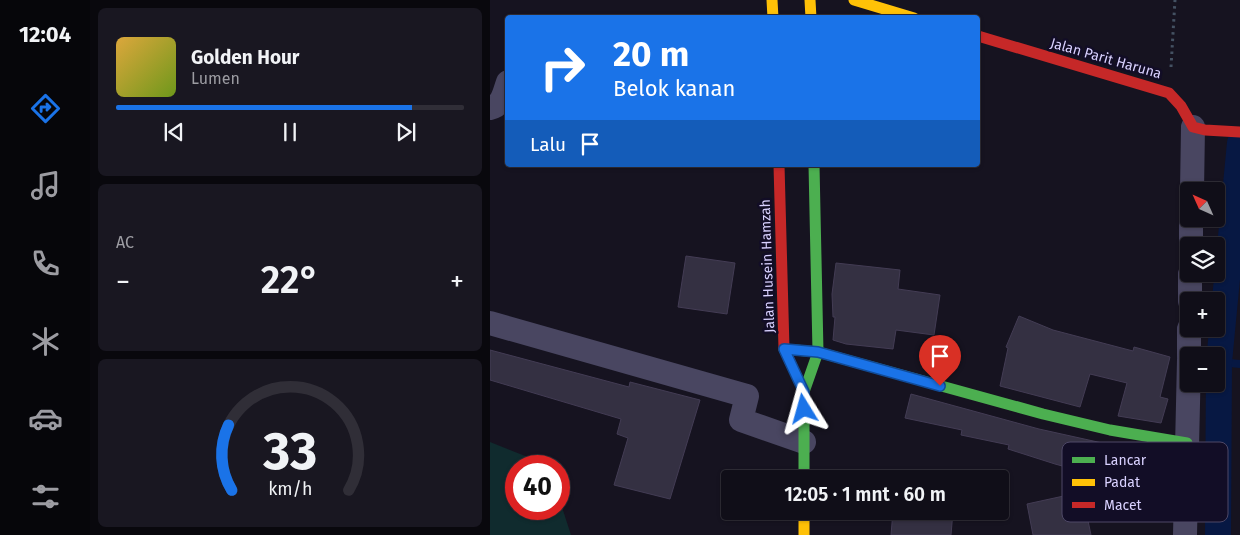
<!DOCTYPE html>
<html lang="id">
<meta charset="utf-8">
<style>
:root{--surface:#100e18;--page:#191721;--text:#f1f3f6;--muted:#9c9ca2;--line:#302e37;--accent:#1a73e8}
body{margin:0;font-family:"Fira Sans",sans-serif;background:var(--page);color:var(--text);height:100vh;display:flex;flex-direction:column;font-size:19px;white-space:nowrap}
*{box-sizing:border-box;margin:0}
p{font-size:16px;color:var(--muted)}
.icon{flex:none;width:28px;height:28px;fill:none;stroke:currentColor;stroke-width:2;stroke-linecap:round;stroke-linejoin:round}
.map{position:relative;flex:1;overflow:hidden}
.details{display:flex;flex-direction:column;gap:8px;padding:8px;background:#09080d;width:400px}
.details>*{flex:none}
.top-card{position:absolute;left:15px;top:15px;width:475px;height:152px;border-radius:5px;box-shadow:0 1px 4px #0004,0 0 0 1px var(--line);background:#1a73e8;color:#fff;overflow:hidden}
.needle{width:32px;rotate:315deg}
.fabs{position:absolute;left:690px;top:182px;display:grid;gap:10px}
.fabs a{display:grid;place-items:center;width:45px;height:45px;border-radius:5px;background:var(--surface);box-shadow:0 1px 4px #0004,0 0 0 1px var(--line);font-size:25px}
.speed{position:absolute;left:15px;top:455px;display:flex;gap:10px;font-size:25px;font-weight:700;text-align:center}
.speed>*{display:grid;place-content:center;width:65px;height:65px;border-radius:50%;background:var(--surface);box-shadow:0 1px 4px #0004,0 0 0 1px var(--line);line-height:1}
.speed .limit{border:8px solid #d22;background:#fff;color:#111}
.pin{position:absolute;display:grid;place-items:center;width:42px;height:42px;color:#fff;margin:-51px -21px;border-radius:50% 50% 50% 0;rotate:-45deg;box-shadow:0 0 5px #0007}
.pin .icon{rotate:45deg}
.me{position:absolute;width:55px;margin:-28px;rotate:352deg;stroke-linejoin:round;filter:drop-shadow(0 0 4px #0008)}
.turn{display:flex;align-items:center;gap:18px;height:105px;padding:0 25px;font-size:22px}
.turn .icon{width:65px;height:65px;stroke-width:2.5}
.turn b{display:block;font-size:35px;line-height:42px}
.then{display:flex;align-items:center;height:48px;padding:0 25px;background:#0003;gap:10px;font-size:19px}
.big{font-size:38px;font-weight:600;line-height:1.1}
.details .tile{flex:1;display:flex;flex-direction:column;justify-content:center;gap:8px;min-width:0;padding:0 18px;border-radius:8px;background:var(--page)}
.details .dial{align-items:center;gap:0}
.dial svg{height:130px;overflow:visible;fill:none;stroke:var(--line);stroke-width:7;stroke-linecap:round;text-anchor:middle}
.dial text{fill:var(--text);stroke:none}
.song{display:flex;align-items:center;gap:15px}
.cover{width:60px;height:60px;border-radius:8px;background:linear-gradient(135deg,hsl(40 70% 55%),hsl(80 70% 35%))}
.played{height:5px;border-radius:2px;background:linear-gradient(90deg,var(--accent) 85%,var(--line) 85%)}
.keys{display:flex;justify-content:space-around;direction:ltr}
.heat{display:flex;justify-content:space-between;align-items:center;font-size:28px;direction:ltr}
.trip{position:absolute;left:231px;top:470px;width:288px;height:50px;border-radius:5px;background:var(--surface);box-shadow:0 1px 4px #0004,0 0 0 1px var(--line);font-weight:600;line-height:50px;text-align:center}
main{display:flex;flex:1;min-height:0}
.tab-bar{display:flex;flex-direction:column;width:90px;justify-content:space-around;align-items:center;background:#06060a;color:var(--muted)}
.tab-bar .icon{width:35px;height:35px}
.tab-bar .active{color:var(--accent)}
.tab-bar b{font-size:22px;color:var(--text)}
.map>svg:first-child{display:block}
.green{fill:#102b2e}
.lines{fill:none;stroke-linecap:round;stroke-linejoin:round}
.stream{stroke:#071843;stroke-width:8}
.canal{stroke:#071843;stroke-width:26}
.building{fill:#343042;stroke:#433c54}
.path{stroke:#445162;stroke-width:3;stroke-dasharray:2.5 4;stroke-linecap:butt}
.street{stroke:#494661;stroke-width:24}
.fast{stroke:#4caf50;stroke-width:11}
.slow{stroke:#ffc107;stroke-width:11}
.jam{stroke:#c62828;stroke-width:11}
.route-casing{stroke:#114b97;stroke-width:12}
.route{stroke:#1a73e8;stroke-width:9}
.labels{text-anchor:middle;stroke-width:5;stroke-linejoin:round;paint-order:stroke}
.street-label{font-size:14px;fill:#d9d1ff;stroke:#120d26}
.key{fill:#120d26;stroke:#4e4867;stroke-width:1}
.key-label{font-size:14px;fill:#d9d1ff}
</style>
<main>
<nav class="tab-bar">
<b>12:04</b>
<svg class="icon active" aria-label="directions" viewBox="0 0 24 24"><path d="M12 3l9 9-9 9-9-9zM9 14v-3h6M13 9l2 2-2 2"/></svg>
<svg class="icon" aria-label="music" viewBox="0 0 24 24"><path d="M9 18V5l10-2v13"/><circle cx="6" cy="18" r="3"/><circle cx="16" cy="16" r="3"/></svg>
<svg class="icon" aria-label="phone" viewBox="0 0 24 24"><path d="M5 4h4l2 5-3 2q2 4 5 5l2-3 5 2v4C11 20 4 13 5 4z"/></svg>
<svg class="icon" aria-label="climate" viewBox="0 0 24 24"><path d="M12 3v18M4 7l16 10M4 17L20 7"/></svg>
<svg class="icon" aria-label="car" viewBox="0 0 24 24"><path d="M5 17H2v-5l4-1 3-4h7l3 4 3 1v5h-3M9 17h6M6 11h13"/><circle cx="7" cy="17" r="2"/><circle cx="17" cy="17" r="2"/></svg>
<svg class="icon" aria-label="filters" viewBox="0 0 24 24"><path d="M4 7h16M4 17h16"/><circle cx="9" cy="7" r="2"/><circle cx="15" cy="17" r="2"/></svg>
</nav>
<section class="details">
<div class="tile">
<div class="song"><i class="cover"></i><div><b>Golden Hour</b><p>Lumen</p></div></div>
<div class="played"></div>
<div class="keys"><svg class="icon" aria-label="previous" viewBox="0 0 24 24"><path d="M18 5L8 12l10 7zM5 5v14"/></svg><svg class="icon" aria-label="pause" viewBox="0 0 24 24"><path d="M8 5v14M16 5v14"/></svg><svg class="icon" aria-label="next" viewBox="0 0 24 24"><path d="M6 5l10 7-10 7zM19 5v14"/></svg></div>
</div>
<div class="tile"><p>AC</p>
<div class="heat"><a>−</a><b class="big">22°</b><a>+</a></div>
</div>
<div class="tile dial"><svg viewBox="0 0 100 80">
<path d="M14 69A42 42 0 1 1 86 69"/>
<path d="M14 69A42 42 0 0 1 12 29" stroke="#1a73e8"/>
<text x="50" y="56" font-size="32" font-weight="700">33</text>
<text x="50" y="72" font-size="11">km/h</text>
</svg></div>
</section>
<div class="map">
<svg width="750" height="535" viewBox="0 0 750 535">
<rect width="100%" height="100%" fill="#161320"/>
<path class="green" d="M0 442 58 465V466H26V509H69V498L81 535H0Z"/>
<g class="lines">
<path class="stream" d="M729 362 750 364"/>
<path class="canal" d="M728 535 729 362 750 143"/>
</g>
<g class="building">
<path d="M196 256 245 263 237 314 188 307Z"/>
<path d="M346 263 410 270 408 289 450 295 444 335 406 330 403 349 356 344 343 340 345 317H343L342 294Z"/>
<path d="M529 316 563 330 643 351 644 347 680 357 670 397 678 399 671 423 628 416 637 383 600 374 590 407 510 386 518 348 516 347Z"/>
<path d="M0 350 139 387 140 382 210 400 180 499 124 485 138 438 127 434 131 419 0 380Z"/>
<path d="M421 394 549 429 671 456 660 489 602 469 601 474 565 464 518 449 519 445 471 435 472 430 415 418Z"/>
<path d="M592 492 601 535H543L537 504Z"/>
<path d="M403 511H463L461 535H401Z"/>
</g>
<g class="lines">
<path class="path" d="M681 67 685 0"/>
<g class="street">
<path d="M0 108C13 105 14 93 18 82"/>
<path d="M702 191 703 127"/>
<path d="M701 246V219"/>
<path d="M700 301V274"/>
<path d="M0 323 257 396 251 420 314 442"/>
<path d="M699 356V329"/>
<path d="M695 535 699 360"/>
</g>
<g class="fast">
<path d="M294 349 328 352 553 414 620 430 697 443"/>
<path d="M314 479V392L328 352 324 165"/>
</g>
<g class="slow">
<path d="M282 0 283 18"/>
<path d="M320 0 321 18"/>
<path d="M364 0 424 18"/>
<path d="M314 511V535"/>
</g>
<g class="jam">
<path d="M488 36 679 93 691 106 703 127 715 130 750 132"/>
<path d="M289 165 294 349 302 366"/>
</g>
</g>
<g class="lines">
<g class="route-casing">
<path id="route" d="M314 409V392L294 349 328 352 450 386"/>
</g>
<use href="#route" class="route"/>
</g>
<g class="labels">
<g class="street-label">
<text transform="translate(616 58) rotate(16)" y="5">Jalan Parit Haruna</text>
<text transform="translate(277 266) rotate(-92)" y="5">Jalan Husein Hamzah</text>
</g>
</g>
<rect x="572" y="442" width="166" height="80" rx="8" class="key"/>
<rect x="582" y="457" width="23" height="6" fill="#4caf50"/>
<rect x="582" y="479" width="23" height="7" fill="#ffc107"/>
<rect x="582" y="502" width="23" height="6" fill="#c62828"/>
<g class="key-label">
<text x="614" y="465">Lancar</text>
<text x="614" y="487">Padat</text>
<text x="614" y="510">Macet</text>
</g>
</svg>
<div class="fabs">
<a><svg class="needle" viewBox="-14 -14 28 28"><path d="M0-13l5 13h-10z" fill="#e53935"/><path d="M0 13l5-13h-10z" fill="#9c9ca2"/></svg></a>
<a><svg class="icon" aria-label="layers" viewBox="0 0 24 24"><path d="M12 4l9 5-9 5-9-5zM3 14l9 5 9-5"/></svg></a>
<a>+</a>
<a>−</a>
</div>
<div class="speed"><div class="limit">40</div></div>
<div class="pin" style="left:450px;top:386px;background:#d93025"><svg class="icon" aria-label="arrive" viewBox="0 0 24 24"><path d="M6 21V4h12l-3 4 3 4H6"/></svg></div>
<svg class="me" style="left:314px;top:409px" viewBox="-20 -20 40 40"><path d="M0-17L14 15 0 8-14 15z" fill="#1a73e8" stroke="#fff" stroke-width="4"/></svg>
<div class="trip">12:05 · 1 mnt · 60 m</div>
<div class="top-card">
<div class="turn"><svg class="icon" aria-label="right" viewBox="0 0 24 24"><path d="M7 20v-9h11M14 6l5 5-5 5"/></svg><div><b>20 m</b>Belok kanan</div></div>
<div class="then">Lalu<svg class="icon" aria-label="arrive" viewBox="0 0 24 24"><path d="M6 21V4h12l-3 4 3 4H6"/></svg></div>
</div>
</div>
</main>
